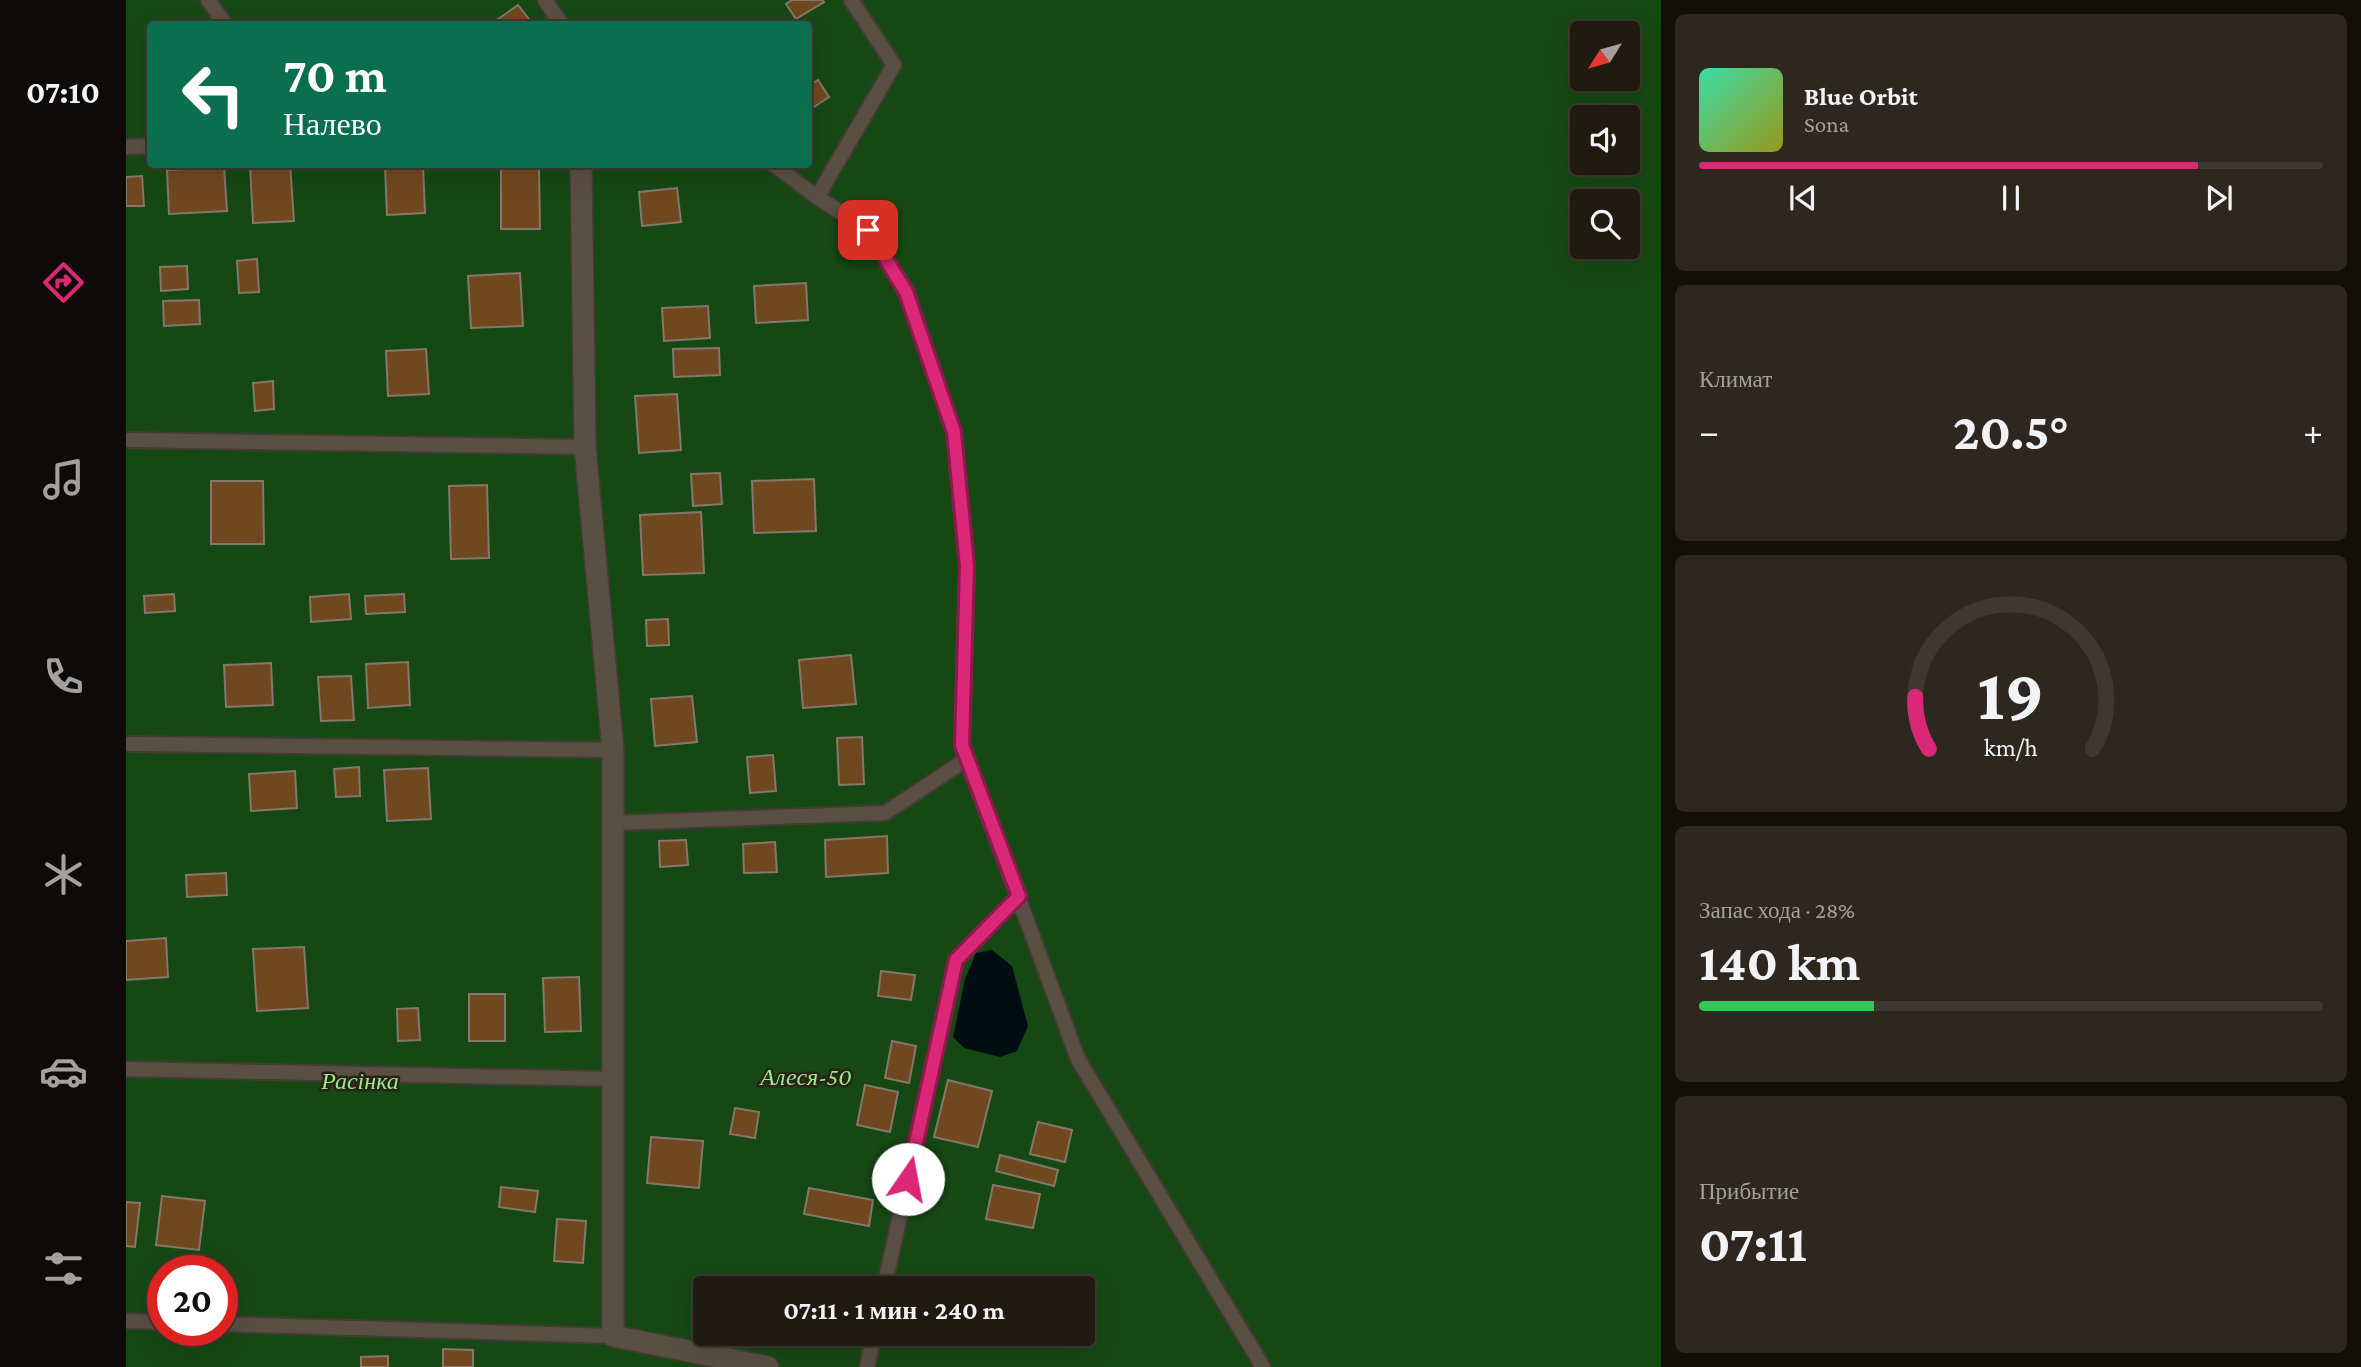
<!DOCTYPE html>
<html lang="ru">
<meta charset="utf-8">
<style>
:root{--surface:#211a11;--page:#2d271f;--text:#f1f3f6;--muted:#a2a19f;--line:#3e3831;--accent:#db2777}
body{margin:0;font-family:"Crimson Pro",serif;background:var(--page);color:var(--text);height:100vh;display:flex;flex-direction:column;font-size:26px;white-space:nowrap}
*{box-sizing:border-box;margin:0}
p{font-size:23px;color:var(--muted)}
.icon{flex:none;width:38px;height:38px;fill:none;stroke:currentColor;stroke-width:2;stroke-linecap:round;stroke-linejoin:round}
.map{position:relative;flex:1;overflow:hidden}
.drawer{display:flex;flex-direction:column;gap:14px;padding:14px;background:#120e09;width:700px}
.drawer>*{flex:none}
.hud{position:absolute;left:21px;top:21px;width:665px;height:147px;border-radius:7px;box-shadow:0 7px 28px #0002,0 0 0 2px var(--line);background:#0b6e4f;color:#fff;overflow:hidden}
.needle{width:46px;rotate:233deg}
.buttons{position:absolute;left:1444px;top:21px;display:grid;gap:14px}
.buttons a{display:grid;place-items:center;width:70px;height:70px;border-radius:7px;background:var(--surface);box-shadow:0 7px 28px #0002,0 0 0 2px var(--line);font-size:35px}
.speed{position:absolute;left:21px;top:1255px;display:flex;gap:14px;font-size:35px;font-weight:700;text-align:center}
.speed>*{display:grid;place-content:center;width:91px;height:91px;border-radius:50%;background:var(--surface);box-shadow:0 7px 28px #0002,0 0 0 2px var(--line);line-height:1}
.speed .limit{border:10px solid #d22;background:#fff;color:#111}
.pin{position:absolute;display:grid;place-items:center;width:60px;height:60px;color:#fff;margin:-30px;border-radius:14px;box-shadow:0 4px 10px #0006}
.me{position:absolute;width:77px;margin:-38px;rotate:12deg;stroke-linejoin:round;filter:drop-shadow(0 0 5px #0008)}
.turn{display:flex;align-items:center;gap:24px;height:147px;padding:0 21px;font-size:32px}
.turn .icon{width:91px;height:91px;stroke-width:2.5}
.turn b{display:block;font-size:49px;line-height:60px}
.big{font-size:52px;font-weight:700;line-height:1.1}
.drawer .card{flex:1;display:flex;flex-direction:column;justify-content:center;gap:10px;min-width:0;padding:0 24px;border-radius:10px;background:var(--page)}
.drawer .dial{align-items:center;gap:0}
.dial svg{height:182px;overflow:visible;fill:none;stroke:var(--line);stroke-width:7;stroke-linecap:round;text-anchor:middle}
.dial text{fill:var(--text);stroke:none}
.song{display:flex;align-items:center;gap:21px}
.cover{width:84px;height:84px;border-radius:10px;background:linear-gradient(135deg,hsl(160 70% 55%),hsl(60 70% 35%))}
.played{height:7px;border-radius:4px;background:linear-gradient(90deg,var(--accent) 80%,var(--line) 80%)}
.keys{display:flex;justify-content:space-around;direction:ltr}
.heat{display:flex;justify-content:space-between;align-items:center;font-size:38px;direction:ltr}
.charge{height:10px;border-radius:5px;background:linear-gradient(90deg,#34c759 28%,var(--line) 0)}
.trip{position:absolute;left:567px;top:1276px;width:402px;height:70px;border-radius:7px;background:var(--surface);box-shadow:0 7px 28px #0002,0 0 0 2px var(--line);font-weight:700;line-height:70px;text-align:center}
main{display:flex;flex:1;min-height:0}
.dock{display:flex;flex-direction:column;width:126px;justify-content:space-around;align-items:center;background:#0d0a07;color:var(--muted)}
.dock .icon{width:49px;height:49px}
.dock .current{color:var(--accent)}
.dock b{font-size:32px;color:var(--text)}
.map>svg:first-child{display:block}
.green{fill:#164814;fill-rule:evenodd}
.water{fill:#000e11}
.building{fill:#70481f;stroke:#84776c;stroke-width:2}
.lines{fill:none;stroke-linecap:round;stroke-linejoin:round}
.lane-casing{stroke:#443c34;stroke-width:18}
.street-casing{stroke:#443c34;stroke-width:24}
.lane{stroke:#5a4f43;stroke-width:14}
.street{stroke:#5a4f43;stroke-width:21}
.route-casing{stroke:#8e194d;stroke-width:18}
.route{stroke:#db2777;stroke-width:12}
.labels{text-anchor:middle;stroke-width:5;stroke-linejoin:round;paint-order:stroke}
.park-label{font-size:24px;font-style:italic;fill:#92ed8a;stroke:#2c2217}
</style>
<main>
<nav class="dock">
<b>07:10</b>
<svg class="icon current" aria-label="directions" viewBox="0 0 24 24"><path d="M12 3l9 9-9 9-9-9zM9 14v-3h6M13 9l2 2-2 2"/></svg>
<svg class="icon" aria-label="music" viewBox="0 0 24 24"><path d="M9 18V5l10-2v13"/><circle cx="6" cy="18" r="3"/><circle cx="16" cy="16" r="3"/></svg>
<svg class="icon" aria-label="phone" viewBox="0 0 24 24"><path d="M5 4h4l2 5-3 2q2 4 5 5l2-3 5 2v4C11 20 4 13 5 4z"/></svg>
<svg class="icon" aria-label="climate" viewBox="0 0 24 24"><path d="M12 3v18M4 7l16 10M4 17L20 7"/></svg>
<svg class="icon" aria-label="car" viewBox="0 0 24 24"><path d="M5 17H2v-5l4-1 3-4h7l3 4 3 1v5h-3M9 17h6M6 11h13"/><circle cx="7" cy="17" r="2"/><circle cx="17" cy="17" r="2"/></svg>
<svg class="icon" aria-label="filters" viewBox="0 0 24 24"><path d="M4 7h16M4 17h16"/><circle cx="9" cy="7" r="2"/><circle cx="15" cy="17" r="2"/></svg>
</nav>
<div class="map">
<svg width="1535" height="1367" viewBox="0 0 1535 1367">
<rect width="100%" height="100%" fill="#2c2217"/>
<path class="green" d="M0 0H1535V1367H0ZM24 24H682V164H24ZM1456 33H1502V79H1456ZM1456 117H1502V163H1456ZM1456 201H1502V247H1456ZM37 1270H96V1330H37ZM579 1288H957V1334H579Z"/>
<path class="water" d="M866 950 886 966 902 1026 891 1051 874 1057 838 1048 827 1037 839 979 850 953Z"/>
<g class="building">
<path d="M666 0H696L698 2 670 19 660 4Z"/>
<path d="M392 5 406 23 365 24Z"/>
<path d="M692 80 703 97 682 111V86Z"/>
<path d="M124 164H164L168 221 127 223Z"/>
<path d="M297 164 299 213 261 215 259 166Z"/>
<path d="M98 167 101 211 43 214 41 170Z"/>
<path d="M375 169H413L414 229H375Z"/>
<path d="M16 176 18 206H0V177Z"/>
<path d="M551 188 555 222 516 226 513 192Z"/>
<path d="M131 259 133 292 113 293 111 261Z"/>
<path d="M61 266 62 289 35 291 34 267Z"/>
<path d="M394 273 397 326 345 328 342 276Z"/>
<path d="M680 283 682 320 630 323 628 286Z"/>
<path d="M73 300 74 324 38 326 37 301Z"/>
<path d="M582 306 584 338 538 341 536 308Z"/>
<path d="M593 348 594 375 548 377 547 349Z"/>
<path d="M300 349 303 394 262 396 260 351Z"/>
<path d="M147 381 148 409 129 411 127 383Z"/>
<path d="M551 394 555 450 513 453 509 396Z"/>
<path d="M594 473 596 504 567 506 565 474Z"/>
<path d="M688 479 690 531 628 533 626 481Z"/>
<path d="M85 481H137L138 544H85Z"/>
<path d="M361 485 363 558 325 559 323 486Z"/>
<path d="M575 512 578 573 517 575 514 515Z"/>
<path d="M48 594 49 611 19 613 18 596Z"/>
<path d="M223 594 225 619 185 622 184 597Z"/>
<path d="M278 594 279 612 240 614 239 596Z"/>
<path d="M542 619 543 645 521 646 520 620Z"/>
<path d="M725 655 730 704 677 708 673 660Z"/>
<path d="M282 662 284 705 242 708 240 664Z"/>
<path d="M145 663 147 705 100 707 98 665Z"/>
<path d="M225 676 228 720 195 721 192 677Z"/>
<path d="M566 696 571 742 529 746 525 699Z"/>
<path d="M736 737 738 784 713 785 711 738Z"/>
<path d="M647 755 650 791 624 793 621 757Z"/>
<path d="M233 767 234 796 210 797 208 769Z"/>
<path d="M302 768 305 819 261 821 258 770Z"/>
<path d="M169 771 171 808 125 811 123 774Z"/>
<path d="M761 836 762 873 700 877 699 840Z"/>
<path d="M560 840 562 865 534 867 533 841Z"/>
<path d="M649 842 651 872 618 873 617 844Z"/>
<path d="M100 873 101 895 61 897 60 875Z"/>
<path d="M40 938 42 977 0 980V941Z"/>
<path d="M178 947 182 1008 131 1011 127 949Z"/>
<path d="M755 971 789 975 785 1000 752 996Z"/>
<path d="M453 977 455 1031 419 1032 417 978Z"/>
<rect x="343" y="994" width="36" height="47"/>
<path d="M292 1008 294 1040 272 1041 271 1009Z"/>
<path d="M766 1041 790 1046 783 1083 759 1078Z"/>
<path d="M822 1080 866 1091 852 1147 808 1137Z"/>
<path d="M739 1085 772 1092 764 1132 731 1125Z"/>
<path d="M609 1108 633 1112 629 1138 604 1134Z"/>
<path d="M912 1122 946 1130 939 1162 904 1154Z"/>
<path d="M525 1137 577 1141 573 1188 521 1183Z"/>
<path d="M874 1155 932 1170 928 1186 870 1171Z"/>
<path d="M867 1185 914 1194 907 1228 860 1219Z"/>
<path d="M375 1187 412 1191 409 1212 373 1207Z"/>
<path d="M683 1188 747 1200 743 1226 678 1214Z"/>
<path d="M36 1196 79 1201 73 1250 30 1245Z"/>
<path d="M0 1202 14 1203 9 1247 0 1246Z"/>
<path d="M431 1219 460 1221 457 1263 428 1261Z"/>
<rect x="25" y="1283" width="12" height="25"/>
<path d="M317 1349 347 1350V1367H317Z"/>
<path d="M262 1356V1367H235V1357Z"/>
</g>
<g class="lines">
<g class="lane-casing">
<g id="lane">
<path d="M82 0 99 24"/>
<path d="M419 0 435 24"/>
<path d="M0 147 24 146"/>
<path d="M647 164 691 197 742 230 781 292 828 432 841 566 836 745 952 1059 1137 1367"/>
<path d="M691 197 768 65 725 0"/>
<path d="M0 440 459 447"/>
<path d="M0 744 487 750"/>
<path d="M487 823 759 813 841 759"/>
<path d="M0 1069 487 1079"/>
<path d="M758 1288 830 960 893 896"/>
<path d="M0 1321 37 1322"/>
<path d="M96 1324 487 1336"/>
<path d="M741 1367 748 1334"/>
</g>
</g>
<g class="street-casing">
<path id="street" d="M455 164 459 447 487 750V1336L642 1367"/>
</g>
<use href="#lane" class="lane"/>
<use href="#street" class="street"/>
</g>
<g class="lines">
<g class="route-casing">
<path id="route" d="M742 230 780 292 828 432 841 566 836 745 893 896 830 960 782 1179"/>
</g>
<use href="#route" class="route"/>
</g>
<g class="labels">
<g class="park-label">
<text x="680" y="1085">Алеся-50</text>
<text x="234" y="1089">Расінка</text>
</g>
</g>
</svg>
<div class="buttons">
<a><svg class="needle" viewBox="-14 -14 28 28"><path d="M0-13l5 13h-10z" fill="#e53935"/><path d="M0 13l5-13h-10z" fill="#a2a19f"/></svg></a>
<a><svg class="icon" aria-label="sound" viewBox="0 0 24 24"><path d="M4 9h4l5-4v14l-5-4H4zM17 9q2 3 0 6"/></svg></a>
<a><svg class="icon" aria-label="search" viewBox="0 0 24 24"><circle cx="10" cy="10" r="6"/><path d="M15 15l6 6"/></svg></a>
</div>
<div class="speed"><div class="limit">20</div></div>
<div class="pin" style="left:742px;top:230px;background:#d93025"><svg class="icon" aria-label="arrive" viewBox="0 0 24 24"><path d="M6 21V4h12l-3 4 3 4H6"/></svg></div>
<svg class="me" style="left:782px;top:1179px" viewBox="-20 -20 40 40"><circle r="19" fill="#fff"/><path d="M0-13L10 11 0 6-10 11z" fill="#db2777"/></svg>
<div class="trip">07:11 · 1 мин · 240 m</div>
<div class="hud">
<div class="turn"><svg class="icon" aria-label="left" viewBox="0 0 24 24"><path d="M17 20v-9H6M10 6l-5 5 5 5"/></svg><div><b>70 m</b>Налево</div></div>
</div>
</div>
<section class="drawer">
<div class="card">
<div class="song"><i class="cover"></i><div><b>Blue Orbit</b><p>Sona</p></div></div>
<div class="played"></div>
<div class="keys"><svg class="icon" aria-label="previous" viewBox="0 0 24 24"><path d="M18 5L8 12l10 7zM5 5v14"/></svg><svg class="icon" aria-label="pause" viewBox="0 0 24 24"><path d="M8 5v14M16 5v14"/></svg><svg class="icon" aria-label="next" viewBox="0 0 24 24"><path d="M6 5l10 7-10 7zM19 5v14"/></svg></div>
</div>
<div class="card"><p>Климат</p>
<div class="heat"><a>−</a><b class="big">20.5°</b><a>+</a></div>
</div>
<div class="card dial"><svg viewBox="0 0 100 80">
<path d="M14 69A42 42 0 1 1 86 69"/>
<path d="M14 69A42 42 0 0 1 8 46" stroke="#db2777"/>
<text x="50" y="56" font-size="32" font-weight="700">19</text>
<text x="50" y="72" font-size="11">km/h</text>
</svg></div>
<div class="card"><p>Запас хода · 28%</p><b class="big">140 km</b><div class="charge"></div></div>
<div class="card"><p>Прибытие</p><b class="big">07:11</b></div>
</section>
</main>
